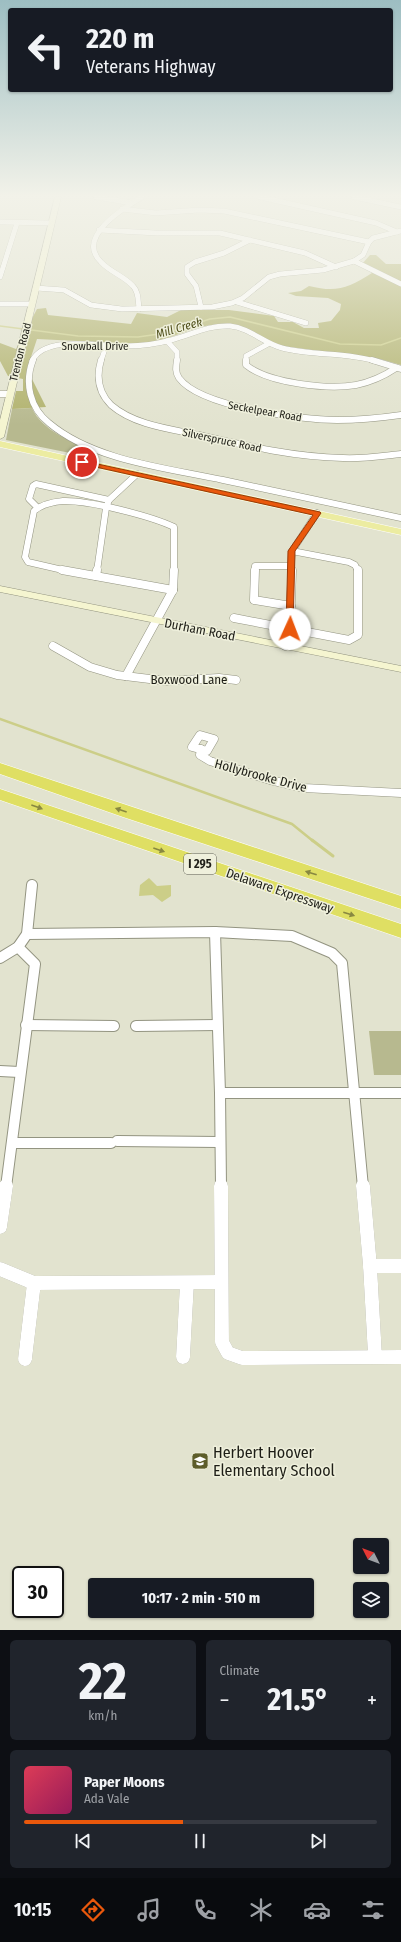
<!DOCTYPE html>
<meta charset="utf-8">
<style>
:root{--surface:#171b24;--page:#20242c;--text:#f1f3f6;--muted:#9ea1a6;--line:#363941;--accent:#ea580c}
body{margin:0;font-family:"Fira Sans Condensed",sans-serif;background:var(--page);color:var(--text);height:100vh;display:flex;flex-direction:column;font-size:15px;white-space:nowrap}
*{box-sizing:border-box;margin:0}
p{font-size:13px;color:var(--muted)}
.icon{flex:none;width:22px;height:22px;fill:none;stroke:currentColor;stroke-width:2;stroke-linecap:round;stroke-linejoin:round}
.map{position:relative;height:1630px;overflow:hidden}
.panel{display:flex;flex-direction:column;gap:10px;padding:10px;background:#0d0f14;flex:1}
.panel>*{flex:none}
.banner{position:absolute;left:8px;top:8px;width:385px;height:84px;border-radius:4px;box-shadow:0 1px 3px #0004;background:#171b24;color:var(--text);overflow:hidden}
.needle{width:26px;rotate:312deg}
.controls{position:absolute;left:353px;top:1538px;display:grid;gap:8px}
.controls a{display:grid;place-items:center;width:36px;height:36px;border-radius:4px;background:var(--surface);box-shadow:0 1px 3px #0004;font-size:20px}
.speed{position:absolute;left:12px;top:1566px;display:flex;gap:8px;font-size:20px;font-weight:700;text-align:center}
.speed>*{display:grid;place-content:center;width:52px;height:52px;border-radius:50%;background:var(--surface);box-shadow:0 1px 3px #0004;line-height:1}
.speed .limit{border:2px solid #111;border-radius:6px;background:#fff;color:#111}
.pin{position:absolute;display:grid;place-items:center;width:34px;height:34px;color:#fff;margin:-17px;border:2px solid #fff;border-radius:50%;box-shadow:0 1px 4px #0007}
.me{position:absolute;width:44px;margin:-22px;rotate:2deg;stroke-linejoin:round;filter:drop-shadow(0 0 3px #0008)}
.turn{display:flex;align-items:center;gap:14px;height:84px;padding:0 12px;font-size:18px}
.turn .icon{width:52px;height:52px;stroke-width:2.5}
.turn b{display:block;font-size:28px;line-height:34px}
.big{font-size:30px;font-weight:700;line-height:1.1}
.panel .widget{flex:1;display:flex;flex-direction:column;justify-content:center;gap:6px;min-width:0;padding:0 14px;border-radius:6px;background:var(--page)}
.panel .dial{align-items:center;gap:0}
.dial b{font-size:52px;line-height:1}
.song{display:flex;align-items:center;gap:12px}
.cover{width:48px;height:48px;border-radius:6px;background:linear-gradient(135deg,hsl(350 70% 55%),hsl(330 70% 35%))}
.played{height:4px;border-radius:2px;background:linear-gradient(90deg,var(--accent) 45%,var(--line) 45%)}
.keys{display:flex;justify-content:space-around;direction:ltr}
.heat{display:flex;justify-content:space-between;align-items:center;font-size:22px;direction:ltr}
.panel .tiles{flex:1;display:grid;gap:10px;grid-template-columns:1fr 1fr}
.widget:last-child{grid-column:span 2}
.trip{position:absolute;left:88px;top:1578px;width:226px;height:40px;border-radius:4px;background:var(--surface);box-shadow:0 1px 3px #0004;font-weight:700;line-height:40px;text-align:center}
.dock{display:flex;height:64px;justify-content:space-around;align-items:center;background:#090b0e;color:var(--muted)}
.dock .icon{width:28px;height:28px}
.dock .on{color:var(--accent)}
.dock b{font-size:18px;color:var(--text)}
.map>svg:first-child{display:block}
.green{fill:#b7b98f}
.forest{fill:#b1b26d}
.water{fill:#ccce88}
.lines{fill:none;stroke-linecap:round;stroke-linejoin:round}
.stream-far2{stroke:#ccce88;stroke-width:1.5}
.stream-far1{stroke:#ccce88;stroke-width:2.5}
.stream{stroke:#ccce88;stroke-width:3}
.street-far4-casing{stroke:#939481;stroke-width:5.5}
.street-far3-casing{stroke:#939481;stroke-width:7}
.street-far2-casing{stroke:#939481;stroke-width:9}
.street-far1-casing{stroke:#939481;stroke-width:12}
.street-casing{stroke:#939481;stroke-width:14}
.secondary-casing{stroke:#939481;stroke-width:1}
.primary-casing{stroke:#fff;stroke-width:1}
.highway-casing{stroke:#fff;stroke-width:1}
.street-far4{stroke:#fff;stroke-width:5}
.street-far3{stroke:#fff;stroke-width:6}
.street-far2{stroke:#fff;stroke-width:8}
.street-far1{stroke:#fff;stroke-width:10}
.street{stroke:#fff;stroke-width:14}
.secondary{fill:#f5f5d0;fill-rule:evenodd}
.primary{fill:#ececa1;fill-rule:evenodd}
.highway{fill:#dfdf63;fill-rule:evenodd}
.oneway{fill:#888841}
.route{fill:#ea580c;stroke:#983908}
.labels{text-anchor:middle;stroke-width:3;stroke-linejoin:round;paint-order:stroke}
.far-street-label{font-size:11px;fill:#1e1e17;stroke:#eff0dc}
.far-water-label{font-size:12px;font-style:italic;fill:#50501c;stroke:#eff0dc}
.shield{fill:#eff0dc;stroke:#5d5d52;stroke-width:1}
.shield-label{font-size:12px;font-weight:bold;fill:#1e1e17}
.street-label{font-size:13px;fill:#1e1e17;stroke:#eff0dc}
.near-poi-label{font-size:16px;fill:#1e1e17;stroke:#eff0dc;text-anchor:start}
</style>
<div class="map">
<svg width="401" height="1630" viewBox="0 0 401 1630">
<rect width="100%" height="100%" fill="#e2e3cf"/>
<g class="green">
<path d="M32 408C42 431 74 443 95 452L90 457 6 440 12 409Z"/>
<path d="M369 1031H401V1075H374Z"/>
</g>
<path class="forest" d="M370 255H376L386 264H401V365L380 359 275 345 246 328 218 324 199 327 156 342 138 344 37 339 27 369 46 407 12 409 16 391H23V379L8 376 0 361V343L16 349 37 309 46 308 48 315 131 324 137 313 167 317 181 310H229L274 316 278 322H293L304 328H319L318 323 331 321 340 310 341 304 328 298 296 296 288 293 301 291 309 286C337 293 348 288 372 273L365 268 362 264Z"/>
<path class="water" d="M149 878 157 886 171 885V896L162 902 153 895 139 896 140 885Z"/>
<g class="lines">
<path class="stream-far2" d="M0 326 78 336 138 337 166 333 210 319 230 317 340 344 381 345 401 338"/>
<path class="stream-far1" d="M0 719 292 824 313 841"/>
<path class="stream" d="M312 840 333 856"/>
<g class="street-far4-casing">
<g id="street-far4">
<path d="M96 197 132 203"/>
<path d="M260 197 376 223 397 232"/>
<path d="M354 197 401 207"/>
<path d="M122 209 156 213 199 210 224 211 369 242"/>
<path d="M0 222 52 223"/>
<path d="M99 230 157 233H220L305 253 336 267"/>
<path d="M354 261 401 284"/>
<path d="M0 277 17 223"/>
<path d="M36 288 64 290 91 305 122 309 212 307 232 303 243 298 269 277 280 274 323 270 354 261 363 255 369 242 373 238 401 231"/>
<path d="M237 302 306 323"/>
<path d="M0 304H32"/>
<path d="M201 307 196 286 187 274V267L195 262 224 253 250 240"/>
<path d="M139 309C138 301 139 292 133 286 124 276 110 272 101 262 75 237 124 208 142 197"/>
<path d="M167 341 177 352V361"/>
<path d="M32 361C45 334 102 347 126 346 141 346 157 344 171 340 191 335 208 325 230 326 250 328 263 343 282 348 313 356 345 352 375 361"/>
<path d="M101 361 106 346"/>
<path d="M246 361V356L268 344"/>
</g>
</g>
<g class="street-far3-casing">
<g id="street-far3">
<path d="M33 360C24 383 30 408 49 423 94 461 167 468 223 480 282 493 342 505 401 518"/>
<path d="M101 360C96 377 98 392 111 405 134 425 170 429 199 435 247 446 294 457 343 458 363 459 382 456 401 454"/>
<path d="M177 360C176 367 175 372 179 378 200 407 302 420 337 420 359 420 380 418 401 415"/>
<path d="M246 360V365C268 383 328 390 356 385 371 382 384 376 396 368"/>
<path d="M372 360 401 369"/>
<path d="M0 394H10"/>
<path d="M37 507 29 499 33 486 36 484 109 500"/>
<path d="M292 551 349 562 355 565 358 571"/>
<path d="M67 571 28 562 25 557 34 511C42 504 52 502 63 501 88 500 151 516 174 527V571"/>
<path d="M97 571 106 508 109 500 137 474"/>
<path d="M255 571V566H291"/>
<path d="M291 571 292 551 317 513"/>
</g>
</g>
<g class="street-far2-casing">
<g id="street-far2">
<path d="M62 570 173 590"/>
<path d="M255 570 254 600 291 606"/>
<path d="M96 576 97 570"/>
<path d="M173 590 174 570"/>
<path d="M234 618 349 640 358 635V570"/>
<path d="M53 646 90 667 117 675 166 681 219 678 236 680"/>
<path d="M285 646 290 629 292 570"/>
<path d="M126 676 173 590"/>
<path d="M200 735 214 739 207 751 192 747Z"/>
<path d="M201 749 200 755 210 761 270 780 304 788 401 793"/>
</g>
</g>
<g class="street-far1-casing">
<g id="street-far1">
<path d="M215 932 220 1093 221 1187"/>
<path d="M27 934 215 932 292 936 332 953 342 963 363 1187"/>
<path d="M0 958 18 947 27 934 32 885"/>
<path d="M26 1025 114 1026"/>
<path d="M136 1026 217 1025"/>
<path d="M0 1071 19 1072"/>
<path d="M220 1093H401"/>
<path d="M117 1141 219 1142"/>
<path d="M12 1143H111"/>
<path d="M6 1187 35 964 18 947"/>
</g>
</g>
<g class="street-casing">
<g id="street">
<path d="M221 1186 222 1342 228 1353 242 1358 401 1357"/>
<path d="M363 1186 370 1266 375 1356"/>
<path d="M0 1227 6 1186"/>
<path d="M370 1266H401"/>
<path d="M0 1269 34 1283 221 1282"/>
<path d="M183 1357 187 1283"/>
<path d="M25 1359 34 1283"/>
</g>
</g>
<g class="secondary-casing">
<g id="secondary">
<path d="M55 197H61L4 437 0 439V420Z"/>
<path d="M0 586 401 666V672L0 592Z"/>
</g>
</g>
<g class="primary-casing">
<path id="primary" d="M0 441 401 529V535L0 447Z"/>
</g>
<g class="highway-casing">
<g id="highway">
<path d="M0 763 401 896V909L123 817 0 774Z"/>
<path d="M0 789 401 924V938L0 800Z"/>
</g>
</g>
<use href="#street-far4" class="street-far4"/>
<use href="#street-far3" class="street-far3"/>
<use href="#street-far2" class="street-far2"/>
<use href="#street-far1" class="street-far1"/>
<use href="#street" class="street"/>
<use href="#secondary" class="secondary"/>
<use href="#primary" class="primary"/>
<use href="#highway" class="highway"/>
</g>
<defs><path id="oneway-solid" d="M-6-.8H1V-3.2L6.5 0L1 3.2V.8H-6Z"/></defs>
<g class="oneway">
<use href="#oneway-solid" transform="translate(37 807) rotate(20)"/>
<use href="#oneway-solid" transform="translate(121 810) rotate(-161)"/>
<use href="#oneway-solid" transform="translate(159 850) rotate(19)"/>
<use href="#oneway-solid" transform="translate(311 873) rotate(-162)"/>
<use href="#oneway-solid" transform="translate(349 914) rotate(18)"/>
</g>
<linearGradient id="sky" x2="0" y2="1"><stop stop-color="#9dbec2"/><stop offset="0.46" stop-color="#f2f2e9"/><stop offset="1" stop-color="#f2f2e9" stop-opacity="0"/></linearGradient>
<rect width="401" height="425" fill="url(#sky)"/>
<path class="route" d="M79 460 320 512 321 513 295 551 293 630 286 629 288 551 313 515 82 464 78 462Z"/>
<defs>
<g id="school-square" transform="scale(0.9)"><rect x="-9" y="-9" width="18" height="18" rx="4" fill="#5d5d2a" stroke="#eff0dc"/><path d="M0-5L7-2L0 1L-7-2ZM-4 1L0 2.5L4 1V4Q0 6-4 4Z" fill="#fff"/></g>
</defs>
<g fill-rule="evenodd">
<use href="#school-square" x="200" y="1461"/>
</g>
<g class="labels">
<g class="far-street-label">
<text x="95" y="350">Snowball Drive</text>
<text transform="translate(20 352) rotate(-76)" y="4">Trenton Road</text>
<text transform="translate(265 411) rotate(10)" y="4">Seckelpear Road</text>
<text transform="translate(222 440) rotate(12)" y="4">Silverspruce Road</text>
</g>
<g class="far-water-label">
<text transform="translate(179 328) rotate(-16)" y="4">Mill Creek</text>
</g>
<rect class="shield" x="184" y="854" width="32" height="20" rx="3"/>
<g class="shield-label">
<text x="200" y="868">I 295</text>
</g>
<g class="street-label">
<text transform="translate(200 629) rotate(11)" y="5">Durham Road</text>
<text x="189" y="684">Boxwood Lane</text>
<text transform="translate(261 775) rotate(15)" y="5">Hollybrooke Drive</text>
<text transform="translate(280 890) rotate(19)" y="5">Delaware Expressway</text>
</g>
<g class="near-poi-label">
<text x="213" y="1458">Herbert Hoover<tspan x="213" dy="18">Elementary School</tspan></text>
</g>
</g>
</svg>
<div class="controls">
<a><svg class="needle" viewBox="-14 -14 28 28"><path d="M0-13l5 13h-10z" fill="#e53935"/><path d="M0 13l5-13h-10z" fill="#9ea1a6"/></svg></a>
<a><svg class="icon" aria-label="layers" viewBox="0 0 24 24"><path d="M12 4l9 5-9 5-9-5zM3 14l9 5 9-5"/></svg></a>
</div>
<div class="speed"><div class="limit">30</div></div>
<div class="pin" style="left:82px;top:462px;background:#d93025"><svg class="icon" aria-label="arrive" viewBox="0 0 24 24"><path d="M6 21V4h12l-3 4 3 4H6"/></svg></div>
<svg class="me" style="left:290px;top:629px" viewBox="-20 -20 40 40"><circle r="19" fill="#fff"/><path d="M0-13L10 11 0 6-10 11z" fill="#ea580c"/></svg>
<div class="trip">10:17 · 2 min · 510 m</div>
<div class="banner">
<div class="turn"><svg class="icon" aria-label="left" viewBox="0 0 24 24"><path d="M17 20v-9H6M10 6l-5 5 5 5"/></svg><div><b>220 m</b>Veterans Highway</div></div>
</div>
</div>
<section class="panel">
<div class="tiles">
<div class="widget dial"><b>22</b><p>km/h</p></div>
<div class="widget"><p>Climate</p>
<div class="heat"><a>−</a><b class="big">21.5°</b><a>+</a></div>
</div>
<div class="widget">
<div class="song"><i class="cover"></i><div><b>Paper Moons</b><p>Ada Vale</p></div></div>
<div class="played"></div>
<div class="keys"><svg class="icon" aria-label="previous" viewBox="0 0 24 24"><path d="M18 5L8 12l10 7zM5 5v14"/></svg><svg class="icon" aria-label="pause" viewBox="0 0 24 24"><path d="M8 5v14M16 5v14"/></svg><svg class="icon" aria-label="next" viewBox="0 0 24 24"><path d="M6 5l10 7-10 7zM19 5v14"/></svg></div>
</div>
</div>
</section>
<nav class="dock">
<b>10:15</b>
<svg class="icon on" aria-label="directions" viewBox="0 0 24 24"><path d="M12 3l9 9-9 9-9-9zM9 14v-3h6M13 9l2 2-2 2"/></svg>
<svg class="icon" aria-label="music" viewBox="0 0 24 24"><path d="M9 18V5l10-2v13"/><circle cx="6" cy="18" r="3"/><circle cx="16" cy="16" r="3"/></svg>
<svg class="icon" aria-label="phone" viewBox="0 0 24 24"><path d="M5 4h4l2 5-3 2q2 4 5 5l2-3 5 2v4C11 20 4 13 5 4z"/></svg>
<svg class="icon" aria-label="climate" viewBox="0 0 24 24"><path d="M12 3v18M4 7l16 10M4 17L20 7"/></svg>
<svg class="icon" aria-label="car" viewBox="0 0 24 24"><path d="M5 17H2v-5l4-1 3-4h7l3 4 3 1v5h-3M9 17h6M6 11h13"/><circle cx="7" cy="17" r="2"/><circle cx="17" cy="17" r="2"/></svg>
<svg class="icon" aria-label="filters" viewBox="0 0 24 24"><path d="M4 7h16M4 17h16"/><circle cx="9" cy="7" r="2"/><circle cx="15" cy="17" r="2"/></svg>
</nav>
